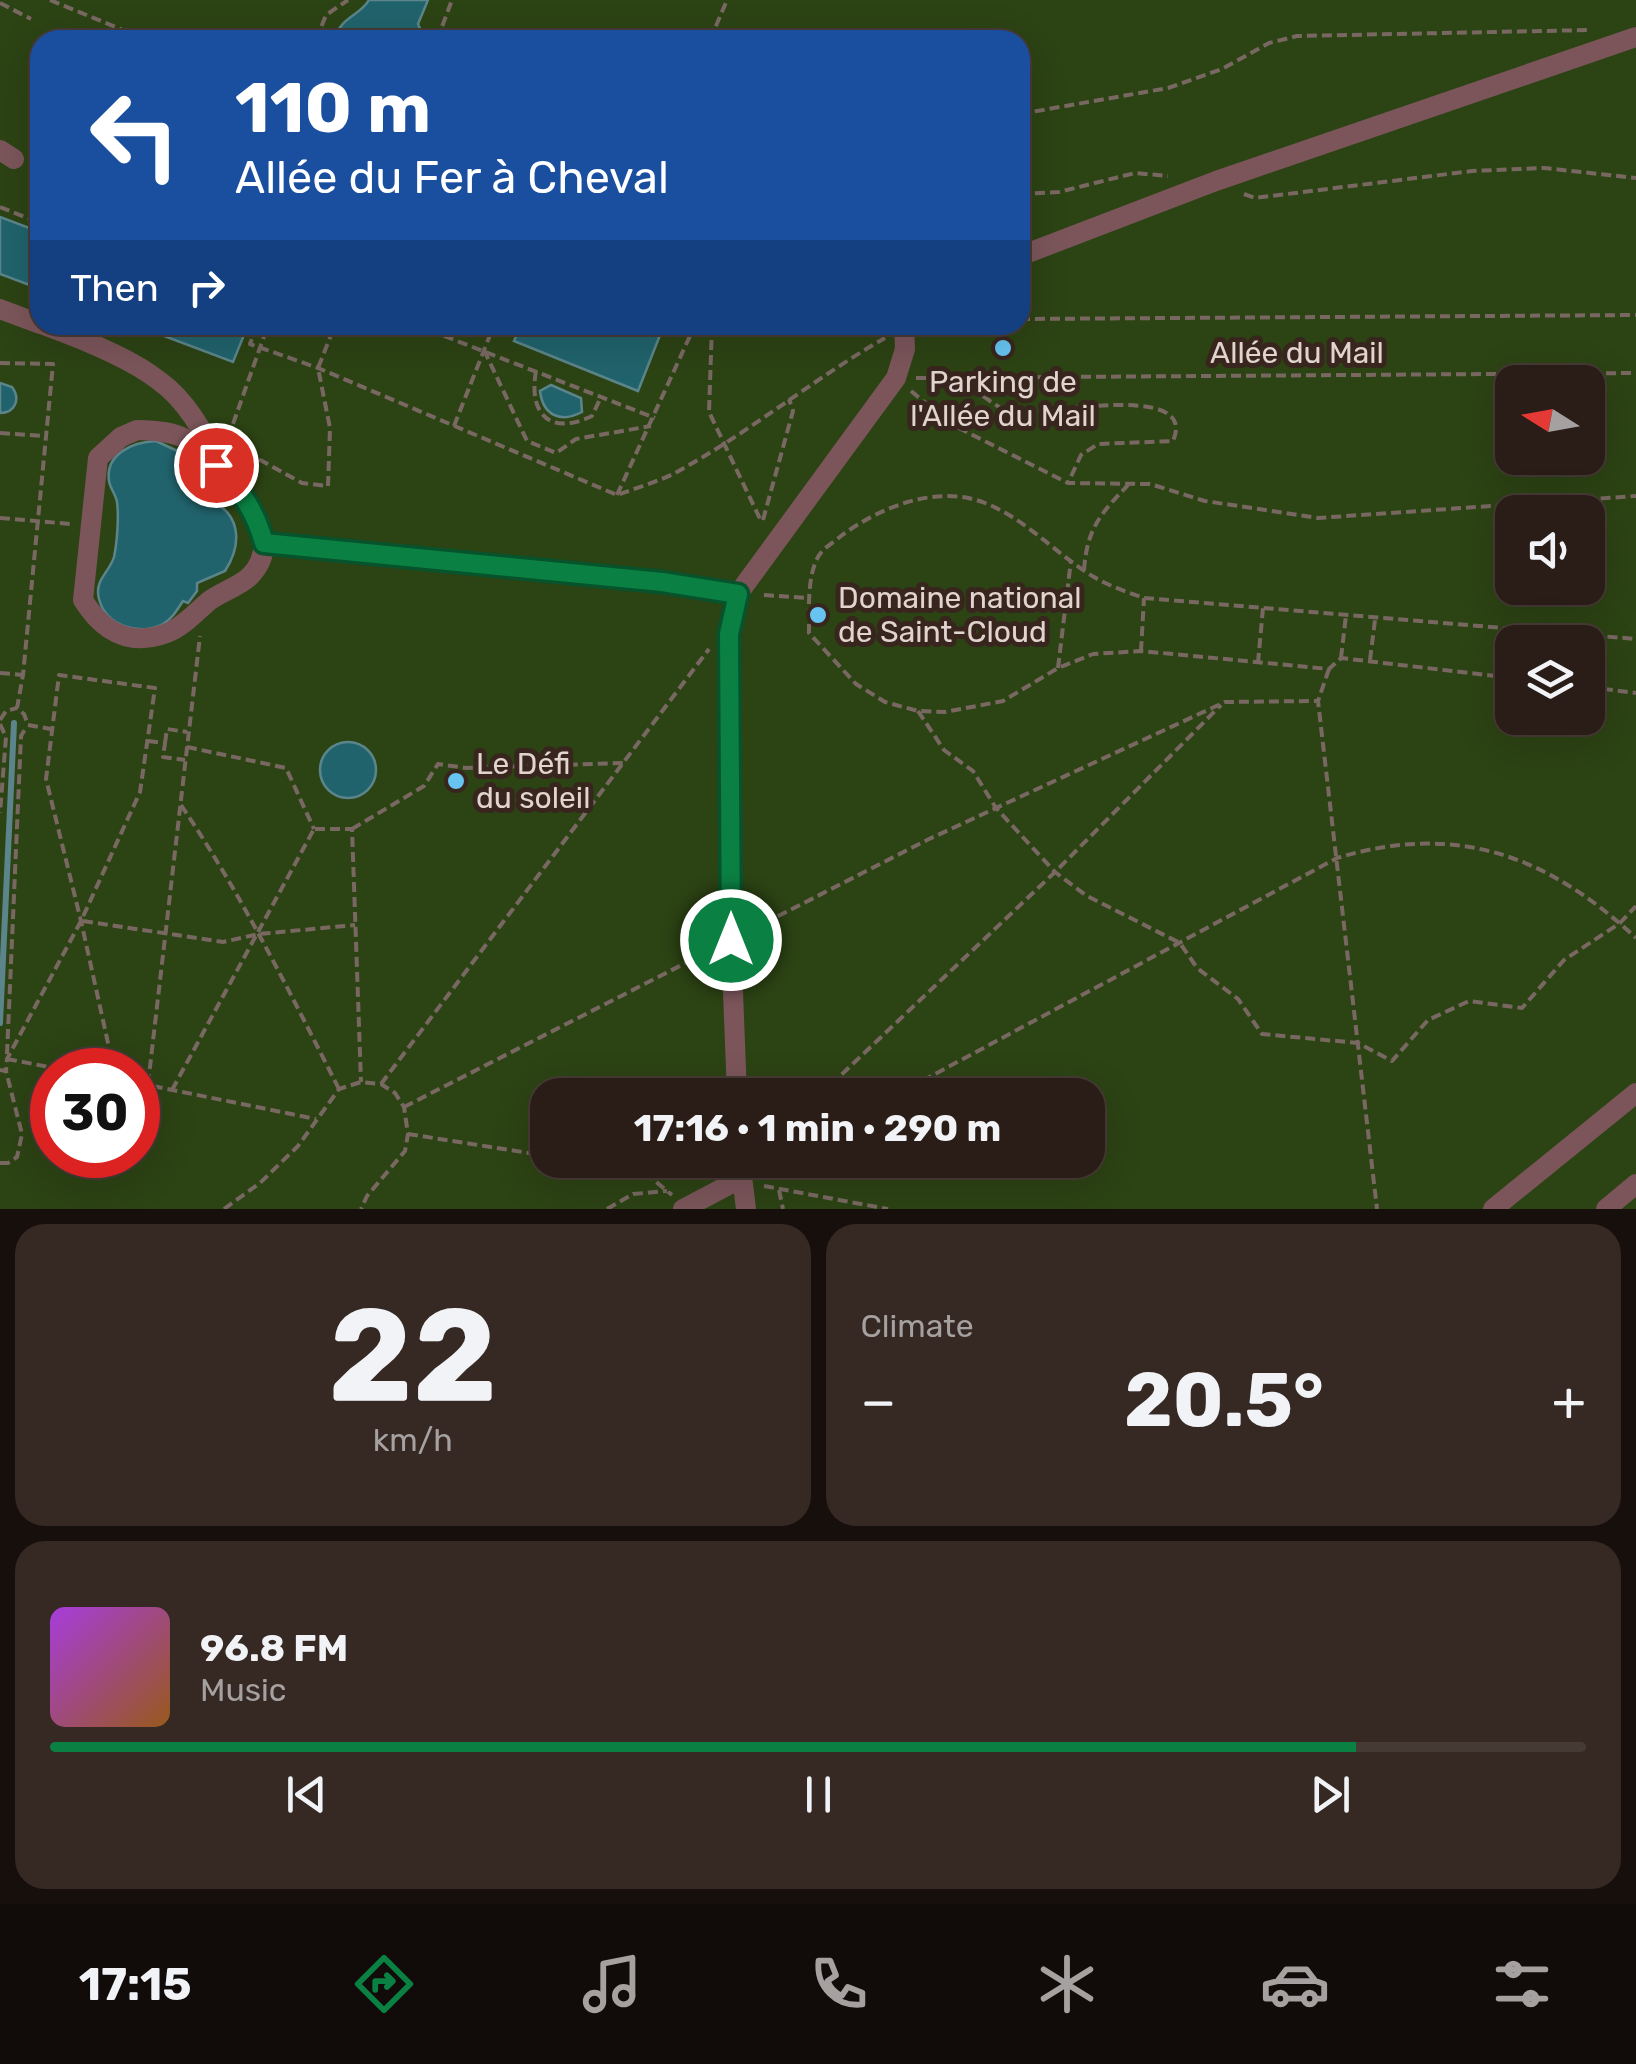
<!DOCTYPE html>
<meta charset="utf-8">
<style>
:root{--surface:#2a1c16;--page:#362923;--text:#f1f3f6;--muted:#a5a1a1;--line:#463a35;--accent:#0b8043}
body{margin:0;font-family:Rubik,sans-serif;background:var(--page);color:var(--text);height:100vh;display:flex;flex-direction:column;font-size:38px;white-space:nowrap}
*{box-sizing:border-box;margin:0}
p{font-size:32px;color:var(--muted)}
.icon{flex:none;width:55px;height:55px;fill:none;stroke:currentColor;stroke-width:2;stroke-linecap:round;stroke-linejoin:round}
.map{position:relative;height:1209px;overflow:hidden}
.sheet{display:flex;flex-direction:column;gap:15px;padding:15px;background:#170f0c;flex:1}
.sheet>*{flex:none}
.hud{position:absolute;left:30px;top:30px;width:1000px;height:305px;border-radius:30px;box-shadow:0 10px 40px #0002,0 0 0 2px var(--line);background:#1a4fa0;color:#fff;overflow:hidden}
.needle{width:65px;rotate:281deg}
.buttons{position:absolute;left:1495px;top:365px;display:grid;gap:20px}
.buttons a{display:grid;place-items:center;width:110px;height:110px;border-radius:20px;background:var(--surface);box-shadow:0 10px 40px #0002,0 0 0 2px var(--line);font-size:50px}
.speed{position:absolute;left:30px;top:1048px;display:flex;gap:20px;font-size:50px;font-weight:700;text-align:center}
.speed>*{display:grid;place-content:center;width:130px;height:130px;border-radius:50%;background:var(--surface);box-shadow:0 10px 40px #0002,0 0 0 2px var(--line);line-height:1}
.speed .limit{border:15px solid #d22;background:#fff;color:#111}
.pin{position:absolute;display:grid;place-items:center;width:85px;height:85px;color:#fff;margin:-42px;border:5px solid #fff;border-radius:50%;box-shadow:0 2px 10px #0007}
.me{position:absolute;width:110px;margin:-55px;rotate:0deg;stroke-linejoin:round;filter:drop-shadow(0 0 8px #0008)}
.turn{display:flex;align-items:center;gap:35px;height:210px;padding:0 40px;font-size:45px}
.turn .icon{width:130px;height:130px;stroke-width:2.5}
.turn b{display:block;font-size:70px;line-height:85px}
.then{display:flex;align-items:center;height:95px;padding:0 40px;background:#0003;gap:20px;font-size:38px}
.big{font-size:75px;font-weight:700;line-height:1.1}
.sheet .card{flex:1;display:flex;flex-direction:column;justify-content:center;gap:15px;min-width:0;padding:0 35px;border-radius:30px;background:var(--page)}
.sheet .dial{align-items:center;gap:0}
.dial b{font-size:130px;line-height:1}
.song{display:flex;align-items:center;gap:30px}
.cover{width:120px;height:120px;border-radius:15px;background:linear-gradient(135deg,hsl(280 70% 55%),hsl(30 70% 35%))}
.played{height:10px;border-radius:5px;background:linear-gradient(90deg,var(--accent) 85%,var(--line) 85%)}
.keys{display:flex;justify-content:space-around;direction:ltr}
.heat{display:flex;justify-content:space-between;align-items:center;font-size:55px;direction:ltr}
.sheet .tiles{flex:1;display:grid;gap:15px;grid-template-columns:1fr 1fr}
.card:last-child{grid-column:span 2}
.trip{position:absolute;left:530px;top:1078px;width:575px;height:100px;border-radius:30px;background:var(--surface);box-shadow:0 10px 40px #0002,0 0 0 2px var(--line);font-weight:700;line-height:100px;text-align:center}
.dock{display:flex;height:160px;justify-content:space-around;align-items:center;background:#110b09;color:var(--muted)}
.dock .icon{width:70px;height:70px}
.dock .current{color:var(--accent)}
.dock b{font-size:45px;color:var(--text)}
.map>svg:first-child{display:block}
.green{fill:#2c4314;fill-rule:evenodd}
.water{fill:#21636c;stroke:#5b858a;stroke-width:2.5}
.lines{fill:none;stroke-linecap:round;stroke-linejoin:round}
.stream{stroke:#5b858a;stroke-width:6}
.path{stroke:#796862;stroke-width:4;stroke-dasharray:10 5;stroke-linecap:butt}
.minor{stroke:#7b555a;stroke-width:20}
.route-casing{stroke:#07532c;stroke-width:25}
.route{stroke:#0b8043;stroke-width:18}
.poi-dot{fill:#67c4f0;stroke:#38251e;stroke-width:4}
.labels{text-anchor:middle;stroke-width:10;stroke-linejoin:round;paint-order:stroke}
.street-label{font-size:30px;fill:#e1d4cf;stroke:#38251e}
.poi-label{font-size:30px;fill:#e1d4cf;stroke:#38251e;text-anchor:start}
</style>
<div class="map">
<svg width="1636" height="1209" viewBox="0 0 1636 1209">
<rect width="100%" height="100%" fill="#38251e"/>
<path class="green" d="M0 0H1636V1209H0ZM40 40H1020V325H40ZM1512 382H1588V458H1512ZM1512 512H1588V588H1512ZM1512 642H1588V718H1512ZM52 1070H138V1155H52ZM548 1095H1088V1160H548Z"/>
<g class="water">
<path d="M369 0H428L418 24 425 40H334C341 16 360 16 369 0Z"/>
<path d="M0 217 40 232V289L0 274Z"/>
<path d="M135 325H248L233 362Z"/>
<path d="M521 325H664L638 391 514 341Z"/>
<path d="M0 383 12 387C21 399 15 413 0 413Z"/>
<path d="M551 385 581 398 582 412C561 423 543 416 540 391Z"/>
<path d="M156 441 184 454 194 476 200 477 206 491V499C241 511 243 543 225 571L197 583V591L188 603 183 601C177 610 172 619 163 624 139 636 106 626 99 599 94 580 109 573 114 557 117 543 119 517 117 502 116 495 110 488 109 481 105 453 134 442 156 441Z"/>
<circle cx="348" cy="770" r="28"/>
</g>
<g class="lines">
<path class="stream" d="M0 1023 14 723"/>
<g class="path">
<path d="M50 0 147 40"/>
<path d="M0 3 31 19"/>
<path d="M316 40 326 15 348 0"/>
<path d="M437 40 452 0"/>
<path d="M710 40 727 0"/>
<path d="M1020 114 1168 88 1222 69 1269 43 1297 36 1591 30"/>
<path d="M30 169 40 175"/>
<path d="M1020 194 1059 192 1135 173 1168 176"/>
<path d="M1244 194 1255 198 1472 171 1544 168 1636 178"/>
<path d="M0 207 40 223"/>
<path d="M1020 319 1636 315"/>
<path d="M257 325 250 344 318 368 617 495C636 488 657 482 675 473 749 433 813 379 885 338"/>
<path d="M416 325 655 418"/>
<path d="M712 325 709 412 762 523"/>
<path d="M484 350 527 441 556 453 576 439 651 426"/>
<path d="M0 363 53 364 23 675 17 708 24 714 28 725"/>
<path d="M536 371C528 415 551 436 592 416L601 397"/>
<path d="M916 378 1636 373"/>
<path d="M959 378C974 387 995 409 1012 412 1038 417 1200 379 1173 441L1098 444 1081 455 1068 483"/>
<path d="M911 391 951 424 1068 483 1150 484 1205 501 1318 518 1636 496"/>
<path d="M454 426 494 325"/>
<path d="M0 433 45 436"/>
<path d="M228 438 268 325"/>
<path d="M233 445 302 483 328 486 330 428 318 368 335 325"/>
<path d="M617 495 695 325"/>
<path d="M0 518 71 524"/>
<path d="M763 520 793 411 789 399"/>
<path d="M1084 570C1087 529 1100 514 1128 485"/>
<path d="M764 595 809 598"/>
<path d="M1141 651 1144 598"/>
<path d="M1341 658 1346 615"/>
<path d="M1370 660 1375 620"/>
<path d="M1258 663 1263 608"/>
<path d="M1058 668 1071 560"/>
<path d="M1329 669 1318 701 1377 1209"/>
<path d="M0 673 23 675"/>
<path d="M1512 678 1341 658 1329 669 1141 651 1093 654 1058 668 1003 701 945 712 918 711 885 702 856 684 809 633C809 610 807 577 818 557 822 549 834 542 841 536 880 507 937 484 985 503 1026 519 1057 555 1094 577 1109 586 1127 592 1144 598L1636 639"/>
<path d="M1588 687 1636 693"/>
<path d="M918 711 944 750 973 771 996 808 1055 872 1087 896 1180 943 1197 968 1238 999 1262 1034 1358 1043 1392 1061 1428 1020 1469 1001 1522 1008 1564 960 1620 923 1636 906"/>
<path d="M0 720 6 711 17 708"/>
<path d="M0 724 6 737 0 813"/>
<path d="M28 725 51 729"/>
<path d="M148 741 165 743 163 757 185 760"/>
<path d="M165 743 167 729 187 732"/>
<path d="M187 747 286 768 314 829"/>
<path d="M181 805C242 895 290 993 339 1089"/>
<path d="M315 829H352L361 1082"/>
<path d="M352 829 424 786 438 764 466 768 623 763"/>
<path d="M83 921 223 942 259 934 355 925"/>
<path d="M751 930 927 840 1225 702 1318 701"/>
<path d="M7 1054 21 736 27 726"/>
<path d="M7 1059 65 1070"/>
<path d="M0 1070 6 1071 7 1059 81 921 140 792 155 688 59 675 46 779 81 921 114 1070"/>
<path d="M138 1083 316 1119"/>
<path d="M148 1084 200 636"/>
<path d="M381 1084 709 649"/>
<path d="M172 1090 314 829"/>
<path d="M820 1095 1055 872 1221 705"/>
<path d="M896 1095 1337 858C1456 822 1547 855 1636 938"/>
<path d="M404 1107 711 950"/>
<path d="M408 1134 548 1156"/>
<path d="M571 1160 644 1172 672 1195"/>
<path d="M0 1163H8L17 1157 22 1134 6 1071"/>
<path d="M762 1167 775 1160"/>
<path d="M764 1186 888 1209"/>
<path d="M779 1190 783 1209"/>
<path d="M224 1209 260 1183 298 1146 339 1089 361 1082 381 1084 395 1093 404 1107 408 1134 405 1151 367 1196 361 1209"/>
<path d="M607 1209 633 1194 667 1191"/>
</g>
<g class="minor">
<path d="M0 150 14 159"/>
<path d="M1020 256 1216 181 1636 37"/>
<path d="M0 309 40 324"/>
<path d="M44 325C77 337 130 358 158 380 184 398 207 434 216 463"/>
<path d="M137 430C183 431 190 438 222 471 248 497 284 543 249 577 238 587 221 592 209 601 196 612 183 627 167 633 129 647 103 632 83 600L98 458 121 437Z"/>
<path d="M265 543 662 582 738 594"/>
<path d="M737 1095 731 940V617L738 594 896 378 905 349 904 325"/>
<path d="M740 1160 746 1209"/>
<path d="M683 1209 740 1179"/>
<path d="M1493 1209 1636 1093"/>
<path d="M1606 1209 1636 1184"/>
</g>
</g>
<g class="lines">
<g class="route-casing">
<path id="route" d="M216 465C240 489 255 510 264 543L662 582 738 594 729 634 731 940"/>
</g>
<use href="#route" class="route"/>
</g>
<g class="poi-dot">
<circle cx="1003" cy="348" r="10"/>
<circle cx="818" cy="615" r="10"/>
<circle cx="456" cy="781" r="10"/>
</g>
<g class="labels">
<g class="street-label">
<text x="1297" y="363">Allée du Mail</text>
</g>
<g class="poi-label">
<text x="1003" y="392" text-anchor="middle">Parking de<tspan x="1003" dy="34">l'Allée du Mail</tspan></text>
<text x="838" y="608">Domaine national<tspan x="838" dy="34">de Saint-Cloud</tspan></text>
<text x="476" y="774">Le Défi<tspan x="476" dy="34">du soleil</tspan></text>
</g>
</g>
</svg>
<div class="buttons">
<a><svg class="needle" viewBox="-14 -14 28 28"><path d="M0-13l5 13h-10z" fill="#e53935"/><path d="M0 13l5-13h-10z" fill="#a5a1a1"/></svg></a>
<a><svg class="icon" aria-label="sound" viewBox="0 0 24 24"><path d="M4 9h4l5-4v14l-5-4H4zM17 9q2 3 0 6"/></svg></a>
<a><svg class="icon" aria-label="layers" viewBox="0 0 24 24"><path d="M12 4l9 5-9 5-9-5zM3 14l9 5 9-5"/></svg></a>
</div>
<div class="speed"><div class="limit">30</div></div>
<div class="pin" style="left:216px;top:465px;background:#d93025"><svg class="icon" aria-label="arrive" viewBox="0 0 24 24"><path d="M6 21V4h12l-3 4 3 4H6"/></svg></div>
<svg class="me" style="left:731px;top:940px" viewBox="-20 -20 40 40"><circle r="17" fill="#0b8043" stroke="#fff" stroke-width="3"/><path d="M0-11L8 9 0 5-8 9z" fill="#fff"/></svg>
<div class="trip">17:16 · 1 min · 290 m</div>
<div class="hud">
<div class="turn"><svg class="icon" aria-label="left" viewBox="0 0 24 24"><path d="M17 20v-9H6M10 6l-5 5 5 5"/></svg><div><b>110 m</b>Allée du Fer à Cheval</div></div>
<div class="then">Then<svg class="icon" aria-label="right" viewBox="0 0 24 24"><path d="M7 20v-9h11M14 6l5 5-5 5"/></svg></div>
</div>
</div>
<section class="sheet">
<div class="tiles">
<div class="card dial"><b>22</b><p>km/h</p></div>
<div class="card"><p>Climate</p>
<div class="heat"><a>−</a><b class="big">20.5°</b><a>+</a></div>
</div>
<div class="card">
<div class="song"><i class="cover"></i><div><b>96.8 FM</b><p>Music</p></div></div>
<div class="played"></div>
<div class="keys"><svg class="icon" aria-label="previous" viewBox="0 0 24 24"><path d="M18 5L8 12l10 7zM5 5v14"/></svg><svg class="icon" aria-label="pause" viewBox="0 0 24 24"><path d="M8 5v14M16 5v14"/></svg><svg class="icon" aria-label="next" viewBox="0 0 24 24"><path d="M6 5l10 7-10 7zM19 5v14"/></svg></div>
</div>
</div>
</section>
<nav class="dock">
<b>17:15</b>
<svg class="icon current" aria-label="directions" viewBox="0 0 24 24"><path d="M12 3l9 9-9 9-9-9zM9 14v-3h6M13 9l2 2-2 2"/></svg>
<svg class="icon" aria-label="music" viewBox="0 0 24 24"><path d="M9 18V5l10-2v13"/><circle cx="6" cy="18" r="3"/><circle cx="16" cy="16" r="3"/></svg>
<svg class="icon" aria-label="phone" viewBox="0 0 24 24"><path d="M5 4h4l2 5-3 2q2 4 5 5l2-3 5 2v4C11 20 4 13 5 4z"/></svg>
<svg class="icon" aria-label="climate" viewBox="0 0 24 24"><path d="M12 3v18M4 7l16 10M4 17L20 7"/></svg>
<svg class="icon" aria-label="car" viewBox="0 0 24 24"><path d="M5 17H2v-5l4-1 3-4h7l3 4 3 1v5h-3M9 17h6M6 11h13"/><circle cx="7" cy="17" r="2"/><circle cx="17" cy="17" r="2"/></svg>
<svg class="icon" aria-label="filters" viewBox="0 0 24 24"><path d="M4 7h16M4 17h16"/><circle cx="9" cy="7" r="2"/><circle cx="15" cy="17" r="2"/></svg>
</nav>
